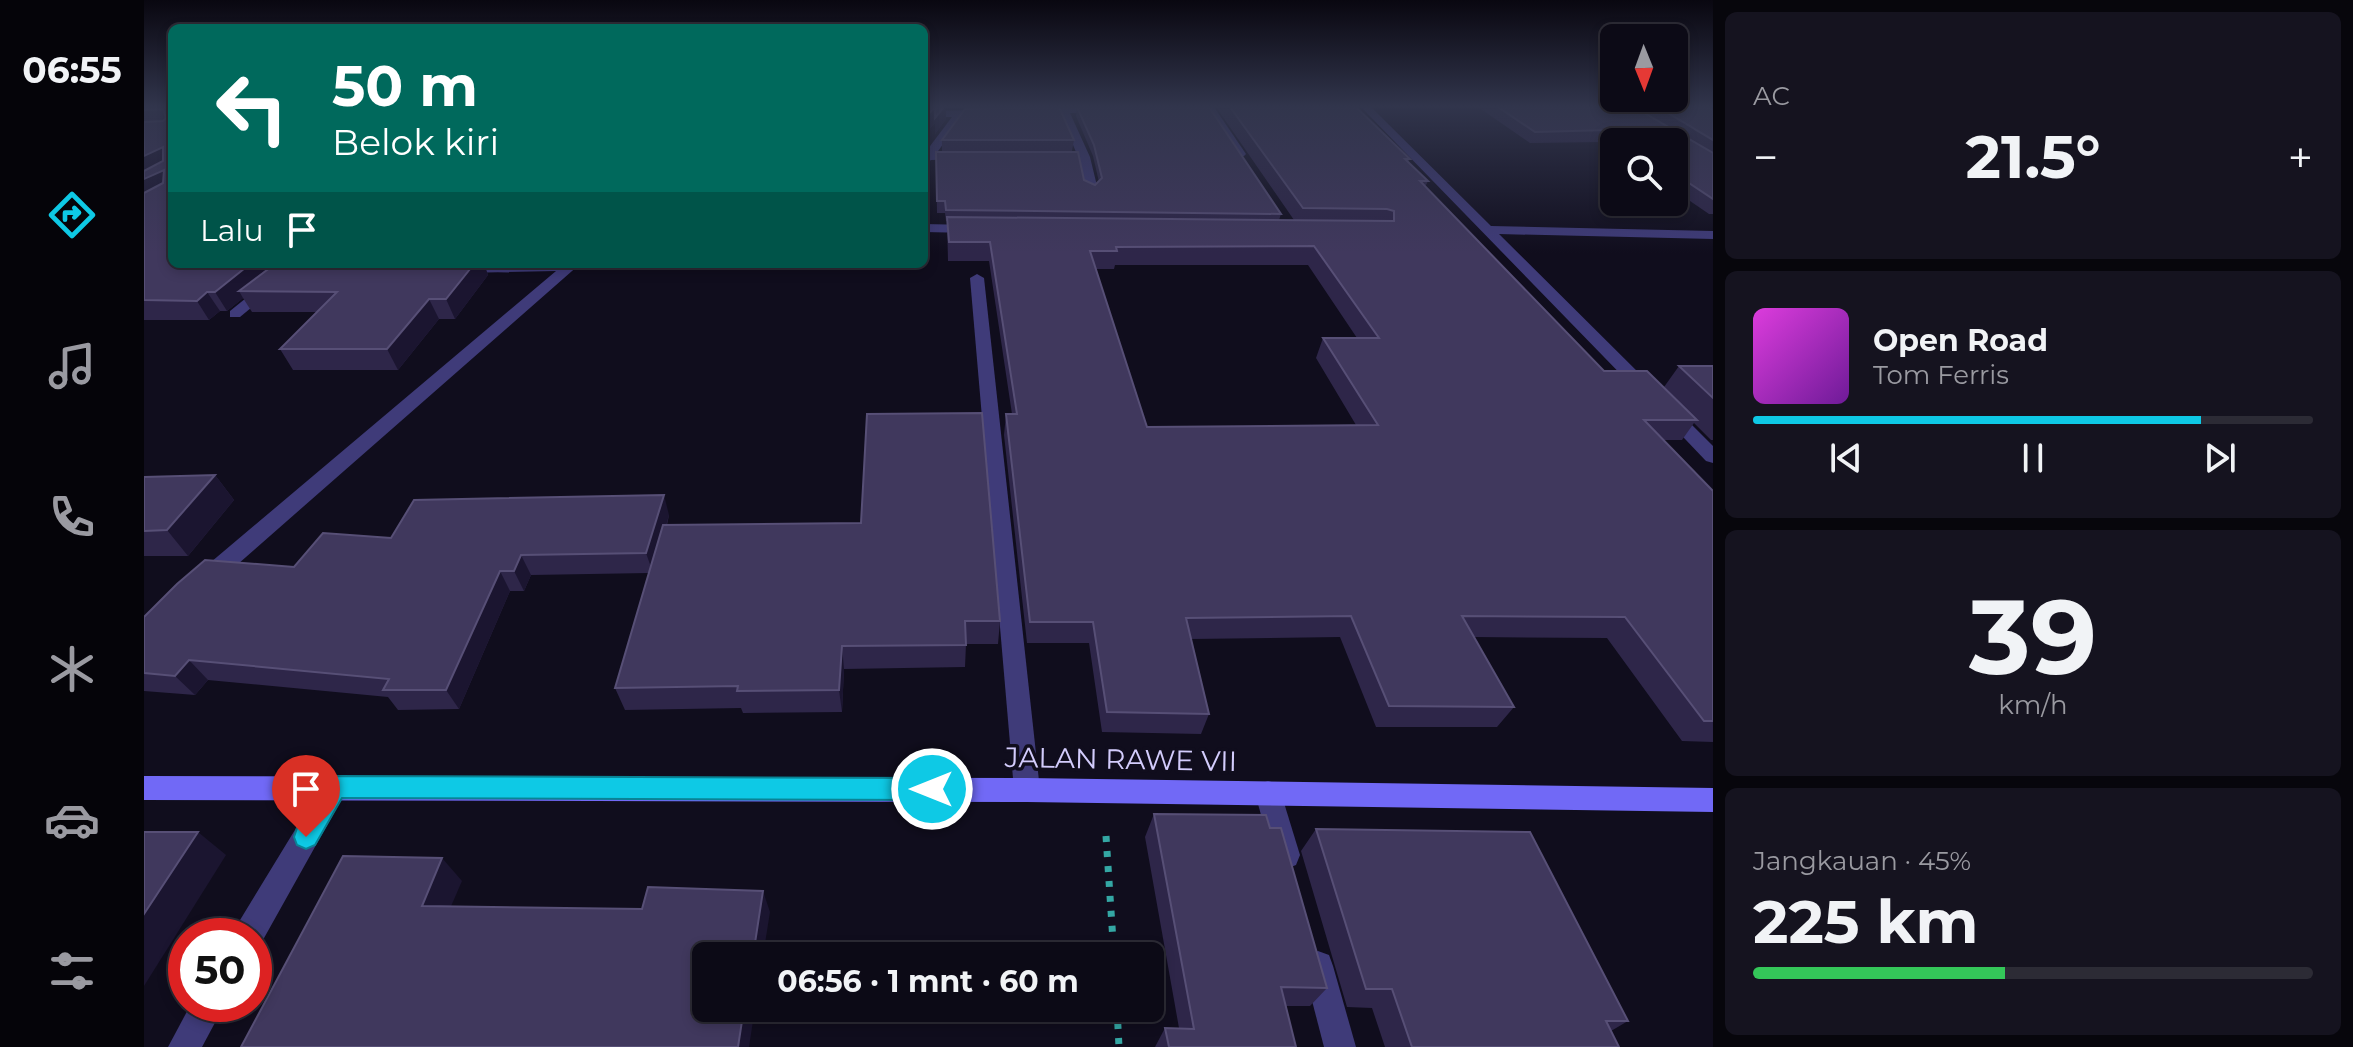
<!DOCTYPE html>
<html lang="id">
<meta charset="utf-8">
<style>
:root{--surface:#0c0a16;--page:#15131f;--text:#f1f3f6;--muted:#9a9aa1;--line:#2c2b35;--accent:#0ec9e5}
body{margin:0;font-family:Montserrat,sans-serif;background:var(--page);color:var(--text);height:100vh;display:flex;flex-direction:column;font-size:30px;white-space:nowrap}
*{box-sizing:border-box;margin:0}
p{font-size:26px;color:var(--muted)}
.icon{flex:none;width:44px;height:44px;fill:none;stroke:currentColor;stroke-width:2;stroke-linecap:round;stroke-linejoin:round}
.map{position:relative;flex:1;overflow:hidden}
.panel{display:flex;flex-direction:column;gap:12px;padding:12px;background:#07060c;width:640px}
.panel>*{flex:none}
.banner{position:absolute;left:24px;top:24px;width:760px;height:244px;border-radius:12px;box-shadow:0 4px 12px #0003,0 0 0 2px var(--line);background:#00695c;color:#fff;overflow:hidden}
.needle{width:52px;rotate:179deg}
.buttons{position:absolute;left:1456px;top:24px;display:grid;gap:16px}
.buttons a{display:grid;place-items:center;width:88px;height:88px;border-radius:12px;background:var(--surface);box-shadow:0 4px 12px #0003,0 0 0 2px var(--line);font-size:40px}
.speed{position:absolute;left:24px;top:918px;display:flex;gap:16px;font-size:40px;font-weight:700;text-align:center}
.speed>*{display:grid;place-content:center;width:104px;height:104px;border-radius:50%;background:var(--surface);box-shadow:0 4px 12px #0003,0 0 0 2px var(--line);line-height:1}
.speed .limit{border:12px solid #d22;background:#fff;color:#111}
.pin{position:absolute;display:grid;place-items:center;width:68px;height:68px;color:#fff;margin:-82px -34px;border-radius:50% 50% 50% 0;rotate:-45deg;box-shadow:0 0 8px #0007}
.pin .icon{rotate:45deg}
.me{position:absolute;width:88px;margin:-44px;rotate:270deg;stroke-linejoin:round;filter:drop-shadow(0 0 6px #0008)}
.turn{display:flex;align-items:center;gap:28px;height:168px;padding:0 32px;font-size:36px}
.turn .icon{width:104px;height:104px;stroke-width:2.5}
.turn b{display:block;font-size:56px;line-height:68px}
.then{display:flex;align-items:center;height:76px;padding:0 32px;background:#0003;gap:16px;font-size:30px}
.big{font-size:60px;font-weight:700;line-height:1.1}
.panel .tile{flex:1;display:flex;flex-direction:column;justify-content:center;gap:12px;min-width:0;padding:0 28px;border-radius:12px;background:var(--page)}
.panel .dial{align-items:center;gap:0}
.dial b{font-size:104px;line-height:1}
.song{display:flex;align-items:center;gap:24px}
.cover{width:96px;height:96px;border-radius:12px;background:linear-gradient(135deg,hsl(300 70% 55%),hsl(280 70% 35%))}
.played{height:8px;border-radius:4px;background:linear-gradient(90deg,var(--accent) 80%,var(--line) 80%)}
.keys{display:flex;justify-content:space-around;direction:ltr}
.heat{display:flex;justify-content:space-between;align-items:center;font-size:44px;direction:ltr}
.charge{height:12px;border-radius:6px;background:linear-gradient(90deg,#34c759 45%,var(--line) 0)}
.trip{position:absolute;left:548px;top:942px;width:472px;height:80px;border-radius:12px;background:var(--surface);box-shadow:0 4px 12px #0003,0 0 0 2px var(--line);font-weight:700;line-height:80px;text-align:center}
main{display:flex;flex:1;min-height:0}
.tab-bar{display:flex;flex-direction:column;width:144px;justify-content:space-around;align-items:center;background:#050409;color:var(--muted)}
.tab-bar .icon{width:56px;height:56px}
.tab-bar .on{color:var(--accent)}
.tab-bar b{font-size:36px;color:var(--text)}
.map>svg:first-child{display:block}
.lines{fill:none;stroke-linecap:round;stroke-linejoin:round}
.path{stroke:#34a7a4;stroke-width:7;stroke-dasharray:6 9;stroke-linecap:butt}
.minor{fill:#3f3b79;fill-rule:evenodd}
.secondary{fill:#7169f6;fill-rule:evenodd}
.wall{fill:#2e2649;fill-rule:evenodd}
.shaded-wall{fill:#1b1530}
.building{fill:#40385d;stroke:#574f76;stroke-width:2;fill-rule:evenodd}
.route{fill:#0ec9e5;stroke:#098395;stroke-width:2}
.labels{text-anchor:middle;stroke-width:7;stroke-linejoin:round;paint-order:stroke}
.near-street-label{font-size:28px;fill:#d3ccfc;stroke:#100d1d}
</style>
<main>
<nav class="tab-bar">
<b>06:55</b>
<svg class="icon on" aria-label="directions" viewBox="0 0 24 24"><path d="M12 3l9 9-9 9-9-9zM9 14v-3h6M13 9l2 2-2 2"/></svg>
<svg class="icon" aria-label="music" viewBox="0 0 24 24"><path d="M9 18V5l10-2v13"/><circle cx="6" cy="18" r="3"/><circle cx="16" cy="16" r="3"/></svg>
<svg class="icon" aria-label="phone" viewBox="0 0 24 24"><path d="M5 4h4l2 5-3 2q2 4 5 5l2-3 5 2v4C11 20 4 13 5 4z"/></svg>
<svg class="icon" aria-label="climate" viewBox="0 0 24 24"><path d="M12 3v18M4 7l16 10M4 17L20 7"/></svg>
<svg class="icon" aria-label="car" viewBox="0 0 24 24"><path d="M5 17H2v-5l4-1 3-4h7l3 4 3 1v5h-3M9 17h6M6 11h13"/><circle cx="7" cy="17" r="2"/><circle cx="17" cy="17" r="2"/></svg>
<svg class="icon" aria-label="filters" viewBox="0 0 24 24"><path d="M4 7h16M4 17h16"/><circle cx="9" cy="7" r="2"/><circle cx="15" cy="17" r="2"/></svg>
</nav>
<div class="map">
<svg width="1569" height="1047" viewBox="0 0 1569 1047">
<rect width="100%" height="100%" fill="#100d1d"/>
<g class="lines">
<g class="path">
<path d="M962 836 970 956"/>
<path d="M973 1008 975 1047"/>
</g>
<g class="minor">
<path d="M964 107 965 109 960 112 926 113 946 157 954 190 948 194 942 190 934 157 916 113 892 114 887 111 892 108Z"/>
<path d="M1060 107H1070L1102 154 1100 156H1092Z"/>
<path d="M1217 107H1227L1347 226 1569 231V239L1355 234 1507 385 1509 389 1507 393H1495Z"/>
<path d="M844 110 849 113 848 115 819 116 792 154H820L824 155V159L787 160 780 165V154L808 117H780V111Z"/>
<path d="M780 224 827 225 833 229 827 233 780 232Z"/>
<path d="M144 264H160L96 317H86V311Z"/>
<path d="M362 264H436L70 585H54L51 579 54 573 412 271 317 273 310 269 317 265Z"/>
<path d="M833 274 840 278 896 790 892 799 883 802 874 799 870 790 826 278Z"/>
<path d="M1527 409 1533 410 1569 446V463L1562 461 1521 418 1518 414Z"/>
<path d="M191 775 200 779 204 787 200 795 115 947 110 948V936H89L93 925 182 779Z"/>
<path d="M1124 781 1133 784 1137 793 1156 855 1152 865 1142 869 1132 865 1128 855 1111 793 1115 784Z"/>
<path d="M1174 951 1185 955 1189 966 1212 1047H1180L1159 966 1163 955Z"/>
<path d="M47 1004H81L58 1047H24Z"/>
</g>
<path class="secondary" d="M0 776 883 778 1569 788V812L883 802 0 800Z"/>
</g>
<g class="wall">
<path d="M0 107H28V264H340L344 275 311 319H295L254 370H149L136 349 173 312H108L99 298 83 311H76L65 320H0Z"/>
<path d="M780 107H868L802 108V119L791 134V123L780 135Z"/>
<path d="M933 107 1137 214 1135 220H1150L1072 107H1212L1266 159 1264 162 1284 181 1281 187 1460 371 1520 387 1535 366H1569V440H1567L1550 423 1538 440H1520L1569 491V742L1538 741 1463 638 1330 637 1370 707 1353 727H1232L1196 637 1047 639 1065 714 1057 734 958 732 945 643H883L860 435 862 414H868L845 261H804L803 221H802L801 213H793L792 152 940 180 951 185 955 182 949 156 932 116ZM971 265H1164L1213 338H1179L1172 358 1212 425 1003 427 952 269H970Z"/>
<path d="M1334 107H1564L1569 110V214H1565L1530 190V142H1470V150L1459 142 1386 143Z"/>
<path d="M798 140H930L928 151H798Z"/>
<path d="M71 475 90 500 44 556H0V477Z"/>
<path d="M525 515 523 525 856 621 854 644H822L821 667 700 669 698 712 599 713 597 708 481 710 471 688 505 573 387 575 380 591H366L315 709 254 710 244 697 64 680 51 695 0 691V617L150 567 247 538Z"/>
<path d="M1010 814 1126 828 1183 988 1166 1006H1142L1152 1047H1011L1021 1028H1035L1001 837Z"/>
<path d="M1172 829 1484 1021 1467 1031 1475 1047H1241L1228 1008 1203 1007 1157 851Z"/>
</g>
<g class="shaded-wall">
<path d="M791 107V123L780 135V119Z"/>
<path d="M800 107H802V119L791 134V118Z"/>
<path d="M19 147 28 163 0 179V156Z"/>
<path d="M20 170 28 183 0 202V179Z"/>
<path d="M106 264H140L95 291 99 298 83 311 71 292Z"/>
<path d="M330 264H340L344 275 311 319 302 299Z"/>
<path d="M63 292 76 311 65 320 53 301Z"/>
<path d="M285 299 295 319 254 370 243 349Z"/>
<path d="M71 475 90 500 44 556 23 530Z"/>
<path d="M520 495 525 515 509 573 502 553Z"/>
<path d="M377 555 387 575 380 591 370 571Z"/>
<path d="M356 571 366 591 315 709 302 690Z"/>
<path d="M698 646 700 669 698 712 695 690Z"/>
<path d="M45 660 64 680 51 695 31 676Z"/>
<path d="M54 832 82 855 0 986V914Z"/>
<path d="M298 858 318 881 298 927 278 906Z"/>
<path d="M619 891 626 912 619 956H609Z"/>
<path d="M600 1008H611L605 1047H594Z"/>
</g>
<g class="building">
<path d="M0 107H28V264H106L71 292H63L53 301 0 300V193L19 183 20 170 0 179V171L19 161V147L0 156V122L19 121 22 118 19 109 0 110Z"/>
<path d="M780 107H800L791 118V107L780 119Z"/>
<path d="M915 107 930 140H798L821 109Z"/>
<path d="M933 107H1065L1137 214 802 210 801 201H793L792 152H934L940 180 951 185 958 178 950 145Z"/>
<path d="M1086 107H1212L1266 159H1261L1284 181H1276L1460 371H1503L1553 420H1500L1569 491V721H1560L1481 617 1318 616 1370 707 1245 706 1207 616 1042 618 1065 714 963 712 949 622H886L862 414H873L846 242H805L803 217 1250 221V211L1243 209 1159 208ZM1170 246 1235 338H1179L1234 425 1003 427 946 251H973L972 247Z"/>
<path d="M1354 107H1490L1569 153V199L1530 173V142H1483L1465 130 1391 132Z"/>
<path d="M1514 107H1564L1569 110V140Z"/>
<path d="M131 264H330L302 299H285L243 349H136L193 292 95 291Z"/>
<path d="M1535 366H1569V398Z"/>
<path d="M838 413 856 621H821L822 645 698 646 695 690 593 691 594 686 471 688 519 525 717 523 723 414Z"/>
<path d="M71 475 23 530 0 531V477Z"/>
<path d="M520 495 502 553 377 555 370 571H356L302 690H239L245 679 45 660 31 676 0 673V617L33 584 61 560 150 567 179 533 247 538 270 500Z"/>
<path d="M1010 814 1122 815 1126 828H1137L1183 988 1137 987 1152 1047H1025L1021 1028 1050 1029Z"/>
<path d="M1172 829 1386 832 1484 1021H1462L1475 1047H1268L1248 989H1222Z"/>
<path d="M0 832H54L0 914Z"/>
<path d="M199 856 298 858 278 906 498 909 504 887 619 891 609 956H562V1008H600L594 1047H97Z"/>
</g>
<linearGradient id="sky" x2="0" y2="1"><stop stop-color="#090710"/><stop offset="0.42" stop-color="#31354c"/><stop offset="1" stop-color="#31354c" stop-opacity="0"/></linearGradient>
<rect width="1569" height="253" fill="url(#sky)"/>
<path class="route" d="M191 776 788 778 797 782 800 789 797 797 788 800 198 798 171 845 162 849 153 845 150 837 153 828 183 779Z"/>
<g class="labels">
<g class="near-street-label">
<text transform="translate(977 759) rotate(1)" y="10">JALAN RAWE VII</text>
</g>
</g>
</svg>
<div class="buttons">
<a><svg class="needle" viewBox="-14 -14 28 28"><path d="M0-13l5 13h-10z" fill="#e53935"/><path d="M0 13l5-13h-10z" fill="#9a9aa1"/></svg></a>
<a><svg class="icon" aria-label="search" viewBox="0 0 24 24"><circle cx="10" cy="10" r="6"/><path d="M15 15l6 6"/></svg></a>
</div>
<div class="speed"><div class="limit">50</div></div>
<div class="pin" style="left:162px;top:837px;background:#d93025"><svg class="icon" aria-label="arrive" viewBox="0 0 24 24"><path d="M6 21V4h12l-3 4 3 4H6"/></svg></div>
<svg class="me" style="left:788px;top:789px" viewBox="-20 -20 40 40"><circle r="17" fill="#0ec9e5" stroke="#fff" stroke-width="3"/><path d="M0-11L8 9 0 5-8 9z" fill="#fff"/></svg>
<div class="trip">06:56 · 1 mnt · 60 m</div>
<div class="banner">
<div class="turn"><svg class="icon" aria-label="left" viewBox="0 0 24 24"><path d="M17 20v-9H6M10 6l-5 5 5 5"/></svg><div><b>50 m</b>Belok kiri</div></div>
<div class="then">Lalu<svg class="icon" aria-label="arrive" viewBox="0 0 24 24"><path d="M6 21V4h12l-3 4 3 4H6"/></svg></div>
</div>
</div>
<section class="panel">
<div class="tile"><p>AC</p>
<div class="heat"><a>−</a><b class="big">21.5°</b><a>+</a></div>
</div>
<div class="tile">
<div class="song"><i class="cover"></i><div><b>Open Road</b><p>Tom Ferris</p></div></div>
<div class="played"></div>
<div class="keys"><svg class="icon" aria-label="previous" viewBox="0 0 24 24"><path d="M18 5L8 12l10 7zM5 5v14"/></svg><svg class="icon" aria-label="pause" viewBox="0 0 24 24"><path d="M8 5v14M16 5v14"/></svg><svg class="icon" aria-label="next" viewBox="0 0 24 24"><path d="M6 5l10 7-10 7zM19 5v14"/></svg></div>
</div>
<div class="tile dial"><b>39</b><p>km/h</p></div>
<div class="tile"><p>Jangkauan · 45%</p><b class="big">225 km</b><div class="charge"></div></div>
</section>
</main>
